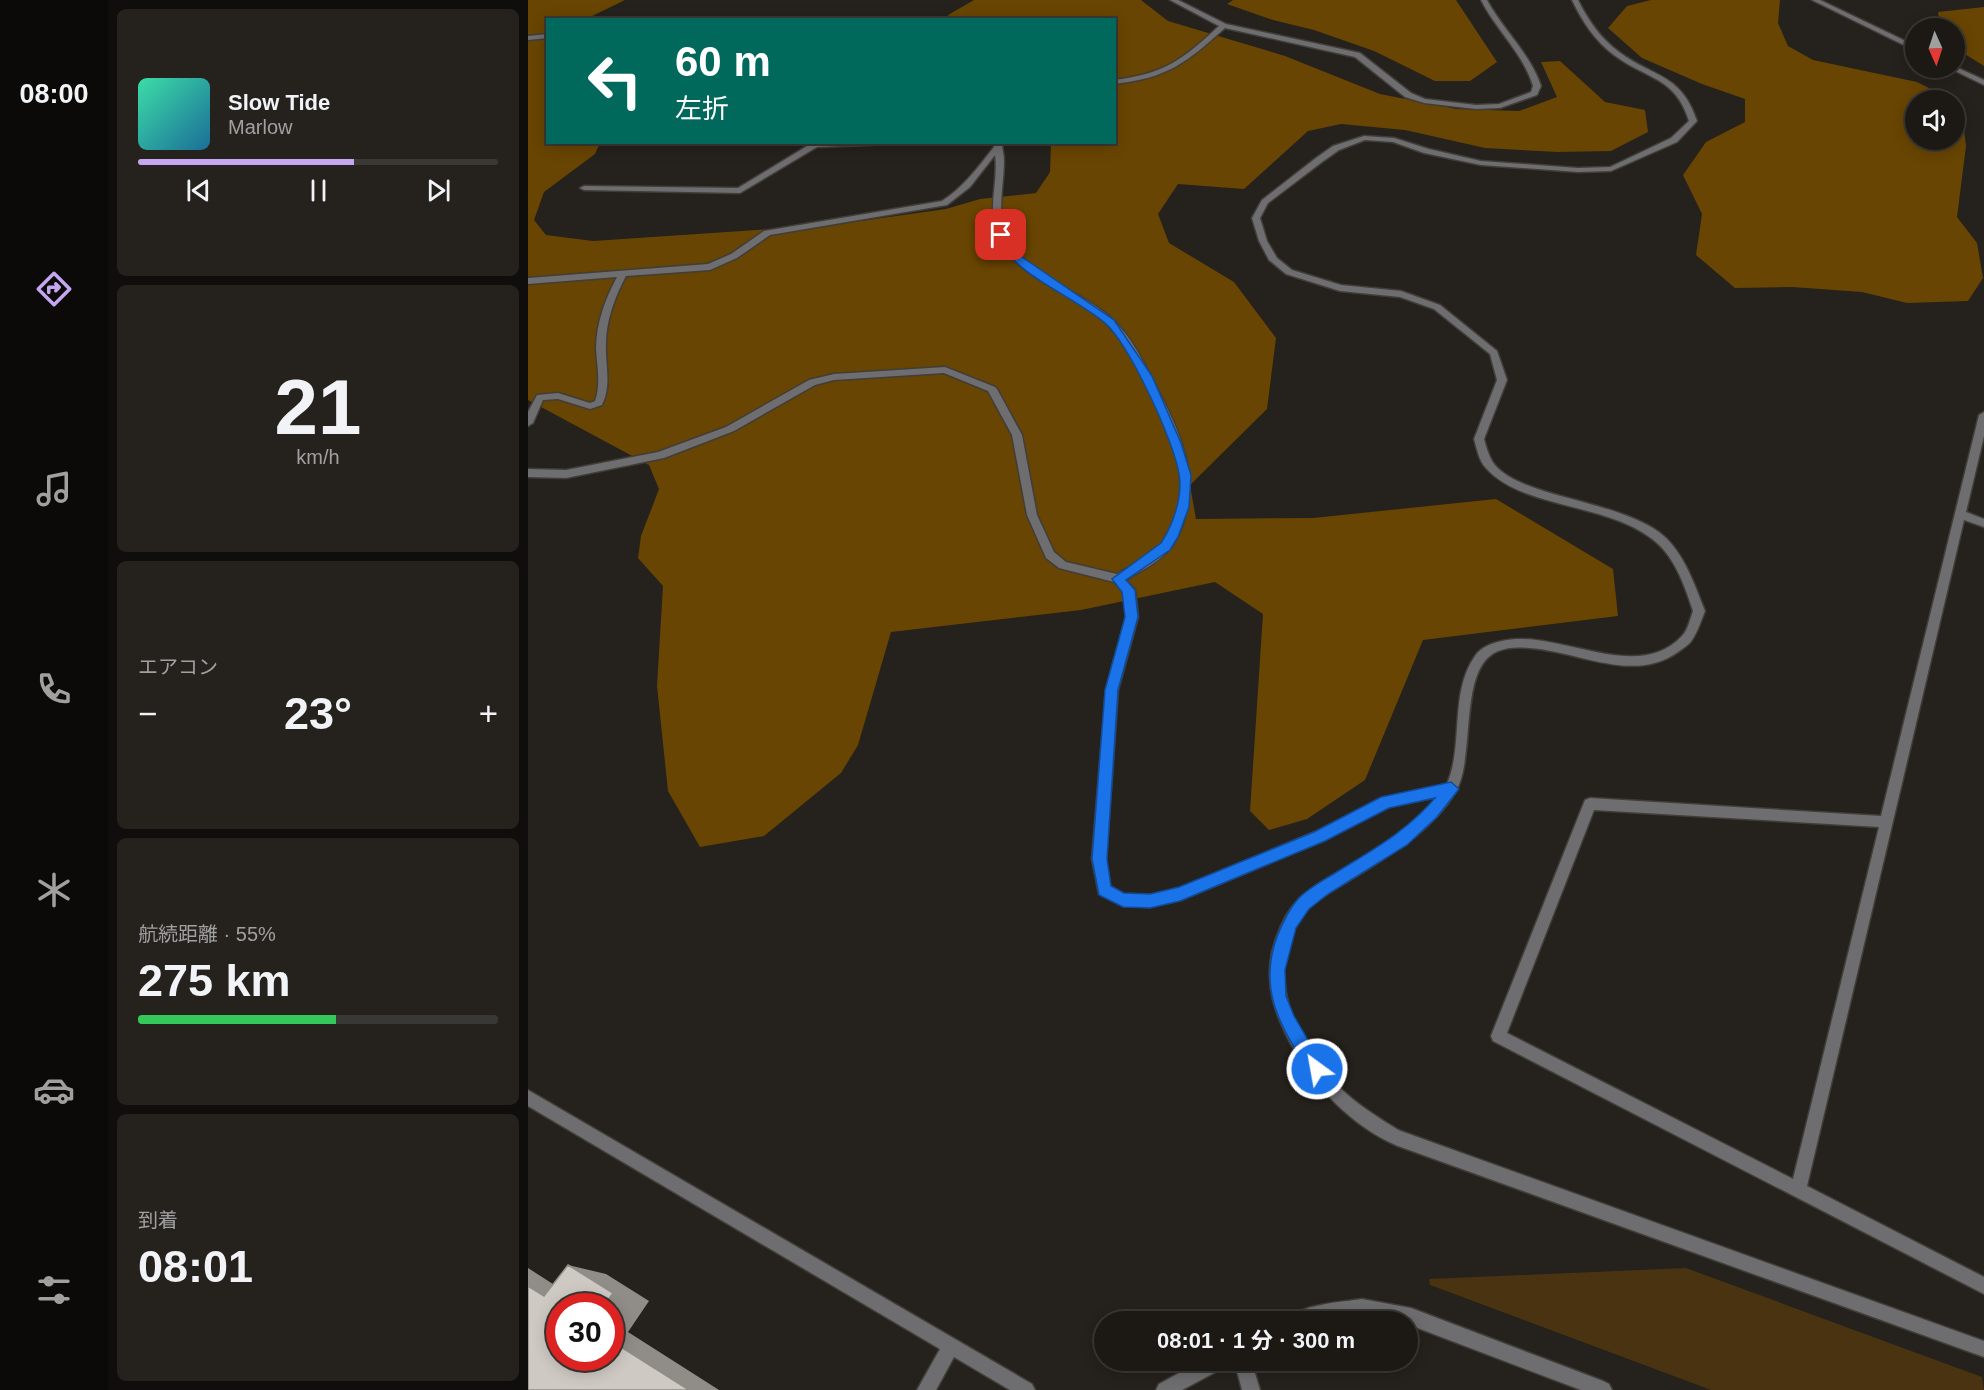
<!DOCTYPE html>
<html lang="ja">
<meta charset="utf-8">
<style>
:root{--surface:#1c1915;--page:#25221e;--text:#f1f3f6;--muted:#a0a0a0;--line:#3a3834;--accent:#c5a7f1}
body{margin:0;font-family:Helvetica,"Noto Sans JP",sans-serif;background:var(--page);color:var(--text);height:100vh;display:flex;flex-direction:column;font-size:22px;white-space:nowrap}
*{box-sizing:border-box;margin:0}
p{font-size:20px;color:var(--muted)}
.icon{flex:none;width:33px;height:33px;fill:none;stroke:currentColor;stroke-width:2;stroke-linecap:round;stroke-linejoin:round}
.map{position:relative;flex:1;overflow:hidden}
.side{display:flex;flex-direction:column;gap:9px;padding:9px;background:#0f0e0c;width:420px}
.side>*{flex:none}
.guide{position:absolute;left:18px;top:18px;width:570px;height:126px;border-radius:0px;box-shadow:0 3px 15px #0003,0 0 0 2px var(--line);background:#00695c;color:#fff;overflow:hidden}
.needle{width:39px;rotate:177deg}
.controls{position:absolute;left:1377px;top:18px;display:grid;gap:12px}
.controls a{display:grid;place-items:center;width:60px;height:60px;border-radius:50%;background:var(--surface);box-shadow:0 3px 15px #0003,0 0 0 2px var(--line);font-size:30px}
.speed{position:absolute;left:18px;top:1293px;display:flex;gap:12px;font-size:30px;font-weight:700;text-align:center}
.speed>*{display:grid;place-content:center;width:78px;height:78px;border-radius:50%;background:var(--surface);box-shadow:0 3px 15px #0003,0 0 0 2px var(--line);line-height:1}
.speed .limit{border:9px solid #d22;background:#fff;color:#111}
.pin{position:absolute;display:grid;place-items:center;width:51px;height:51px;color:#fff;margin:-26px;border-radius:12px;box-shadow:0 3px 9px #0006}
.me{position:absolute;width:66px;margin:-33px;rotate:328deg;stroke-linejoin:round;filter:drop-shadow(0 0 4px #0008)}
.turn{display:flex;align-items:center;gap:21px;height:126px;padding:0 30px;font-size:27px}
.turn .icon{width:78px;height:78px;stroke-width:2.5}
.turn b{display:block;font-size:42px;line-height:51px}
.big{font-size:45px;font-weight:700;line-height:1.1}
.side .tile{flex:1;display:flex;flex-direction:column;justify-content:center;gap:9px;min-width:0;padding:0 21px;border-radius:9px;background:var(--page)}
.side .dial{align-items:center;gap:0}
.dial b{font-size:78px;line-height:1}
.song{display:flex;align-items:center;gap:18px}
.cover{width:72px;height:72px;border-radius:9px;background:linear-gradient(135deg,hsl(160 70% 55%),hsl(200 70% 35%))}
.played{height:6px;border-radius:3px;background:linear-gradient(90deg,var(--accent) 60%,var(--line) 60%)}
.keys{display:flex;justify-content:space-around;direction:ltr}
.heat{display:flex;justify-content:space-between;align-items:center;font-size:33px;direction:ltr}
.charge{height:9px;border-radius:4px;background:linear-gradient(90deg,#34c759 55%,var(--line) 0)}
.trip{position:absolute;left:566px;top:1311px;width:324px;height:60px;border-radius:30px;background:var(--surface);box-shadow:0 3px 15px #0003,0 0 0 2px var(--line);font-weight:700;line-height:60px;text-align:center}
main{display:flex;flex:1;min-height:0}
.tabs{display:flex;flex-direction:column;width:108px;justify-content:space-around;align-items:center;background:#0b0a08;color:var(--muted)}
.tabs .icon{width:42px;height:42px}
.tabs .selected{color:var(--accent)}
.tabs b{font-size:27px;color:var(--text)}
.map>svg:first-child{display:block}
.green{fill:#493311}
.forest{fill:#684502}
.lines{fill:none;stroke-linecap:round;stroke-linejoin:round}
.service-casing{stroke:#413d38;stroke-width:3}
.minor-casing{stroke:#413d38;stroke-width:3}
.tertiary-casing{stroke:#413d38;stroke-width:3}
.service{fill:#6e6d70;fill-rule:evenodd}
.minor{fill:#6e6d70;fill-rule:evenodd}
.tertiary{fill:#6e6d70;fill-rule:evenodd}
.shaded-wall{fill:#908d88}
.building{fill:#cec9c3;stroke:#908d88;stroke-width:1.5}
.route{fill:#1a73e8;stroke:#114b97;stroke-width:1.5}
</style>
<main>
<nav class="tabs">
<b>08:00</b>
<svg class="icon selected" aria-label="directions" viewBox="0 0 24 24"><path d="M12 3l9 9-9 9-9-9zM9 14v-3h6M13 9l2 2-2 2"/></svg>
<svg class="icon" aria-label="music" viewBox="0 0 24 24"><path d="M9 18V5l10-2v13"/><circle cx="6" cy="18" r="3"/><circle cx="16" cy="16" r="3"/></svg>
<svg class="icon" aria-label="phone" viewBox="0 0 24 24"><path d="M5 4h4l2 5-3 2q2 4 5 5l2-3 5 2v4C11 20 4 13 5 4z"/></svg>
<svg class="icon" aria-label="climate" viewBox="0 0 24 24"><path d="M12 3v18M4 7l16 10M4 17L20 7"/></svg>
<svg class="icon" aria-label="car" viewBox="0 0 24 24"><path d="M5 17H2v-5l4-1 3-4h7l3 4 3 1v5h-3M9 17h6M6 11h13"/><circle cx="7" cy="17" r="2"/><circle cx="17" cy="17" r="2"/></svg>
<svg class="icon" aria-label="filters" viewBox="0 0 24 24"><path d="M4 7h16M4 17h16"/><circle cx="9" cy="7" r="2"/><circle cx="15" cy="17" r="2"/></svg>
</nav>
<section class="side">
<div class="tile">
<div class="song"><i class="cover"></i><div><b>Slow Tide</b><p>Marlow</p></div></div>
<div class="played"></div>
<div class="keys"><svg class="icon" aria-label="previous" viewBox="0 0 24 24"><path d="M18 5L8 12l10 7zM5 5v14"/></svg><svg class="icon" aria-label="pause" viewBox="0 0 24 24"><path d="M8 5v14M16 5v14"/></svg><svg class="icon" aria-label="next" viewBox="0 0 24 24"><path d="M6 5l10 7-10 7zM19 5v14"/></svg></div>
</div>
<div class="tile dial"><b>21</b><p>km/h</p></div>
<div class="tile"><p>エアコン</p>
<div class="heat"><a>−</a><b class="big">23°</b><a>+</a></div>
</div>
<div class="tile"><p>航続距離 · 55%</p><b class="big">275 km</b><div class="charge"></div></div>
<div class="tile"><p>到着</p><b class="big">08:01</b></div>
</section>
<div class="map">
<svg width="1456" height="1390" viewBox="0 0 1456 1390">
<rect width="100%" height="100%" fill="#25211c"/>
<path class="green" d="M1158 1268 1454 1377 1456 1390H1183L902 1285 901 1279Z"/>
<g class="forest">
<path d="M0 0H97L58 19 20 20V142L72 143 67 154 16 192 6 220 18 235 65 241 304 225 418 209 452 199 508 193 522 172 523 143 586 142V20H423L420 15 446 0H613L640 21 757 56 852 94 928 109 991 111 1029 97 1013 62 1032 61 1077 102 1117 110 1120 132 1083 151 1029 152 957 148 877 130 813 124 780 131 716 189 650 184 630 214 641 243 706 282 748 338 739 409 662 485 668 519 785 518 968 499 1085 569 1090 616 895 640 837 780 779 819 741 830 722 811 735 614 687 582 553 610 363 632 330 745 313 773 236 836 172 847 140 791 129 686 135 586 110 558 113 536 131 489 121 465 0 400Z"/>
<path d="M705 0H928L969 62 942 81H907L846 51 786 30 745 20 699 4Z"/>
<path d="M1123 0H1252L1250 23 1260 46 1285 60 1389 82 1425 100H1388V140H1426L1427 101 1433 105 1438 146 1429 217 1449 243 1455 278 1440 301 1379 303 1334 292 1264 287 1207 288 1168 255 1174 214 1155 175 1178 142 1217 122V99L1174 84 1114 58 1080 28 1099 6Z"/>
<path d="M1456 7V66L1427 48 1426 28H1412L1410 12Z"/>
</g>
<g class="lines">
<g class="service-casing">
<g id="service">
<path d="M0 1090 504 1384 507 1390H482L426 1357 408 1390H389L412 1349 0 1106Z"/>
<path d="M706 1360H723L732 1390H714Z"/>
</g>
</g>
<g class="minor-casing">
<g id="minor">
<path d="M642 0H650L698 24 832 53 883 93 897 99 948 105 971 104 1003 92 1005 86C995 53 968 30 953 0H959C975 30 1002 53 1013 86L1009 95 972 108 948 109 896 103 877 97 827 57 697 28C658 63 640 78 586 84V80C637 74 655 59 691 26Z"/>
<path d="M1044 0H1050C1060 20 1072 38 1091 52 1126 78 1153 73 1169 121L1149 142 1083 171 1050 172 953 165 896 153 865 142 837 140 811 150 794 162 740 203 732 218 739 241 749 258 764 270 813 285 873 291 912 305 969 351 979 380 956 439C958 446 960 454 964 461 987 499 1097 499 1138 538 1158 558 1167 586 1177 611 1173 621 1170 631 1164 640 1161 645 1155 648 1150 652 1105 684 1050 651 1001 648 991 647 980 647 970 651 929 668 949 758 927 793 904 831 863 854 827 877 812 886 795 895 782 907 730 958 764 1037 806 1082 826 1103 851 1118 875 1133L878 1138 875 1143 870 1146C825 1127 785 1086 763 1044 747 1014 737 986 744 952 748 937 754 920 764 907 778 889 800 878 819 867 852 847 885 827 909 797L861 807 797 840 653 900 622 907 595 906 571 894 564 859 573 752 578 690 598 617 596 592 586 582 531 568 518 558 499 515 484 435 460 391 416 373 306 380 287 385 206 431 136 458 38 478 0 477V469L38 470 130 452 198 427 281 380 306 374 417 367 467 387 469 389 494 435 509 515 526 552 538 562 589 574C605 564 625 556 637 540 649 523 654 495 652 474 646 432 608 355 579 324 547 292 494 283 472 240 457 212 471 184 467 155L442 187 419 205 242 235 209 258 182 270 98 276C87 297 78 320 78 344 77 365 84 385 74 405L62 409 30 399 15 400 5 423 0 426V412L9 395 30 393 62 403 67 401C73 384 69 367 68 349 68 324 77 299 89 277L0 284V278L180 264 203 254 236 231 414 201C436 187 450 167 466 147V142H474C474 149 476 154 476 161 476 188 467 216 481 241 502 279 552 290 582 317 604 336 617 365 630 390 651 430 671 474 656 520 653 531 648 543 639 552 628 564 612 571 598 580L607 590 610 617 590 690 578 859 582 886 596 894 622 895 652 888 787 832 854 798 919 784C936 744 921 693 947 656 953 647 964 643 974 641 1029 628 1109 685 1154 636 1160 630 1162 619 1165 611 1157 587 1148 560 1129 543 1083 502 995 510 958 468 951 461 949 449 946 439L969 380 962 354 906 309 872 297 812 291 758 274 741 260 731 241 724 218 734 200 788 158 805 146 836 136 866 138 901 149 953 161 1050 168 1082 167 1143 138 1161 121C1147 76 1119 80 1086 55 1067 41 1054 21 1044 0Z"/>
<path d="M1284 0H1292L1388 46V51Z"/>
<path d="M20 34V38L0 40V36Z"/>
<path d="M1426 66 1456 80V85L1421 68Z"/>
<path d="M290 142H367L363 144 289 147 212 193 56 190 52 188 56 186 210 188 284 143Z"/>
<path d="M1456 412V436L1438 512 1456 519V527L1436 520 1279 1186 1456 1277V1294L965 1041 963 1036 1057 800 1062 798 1353 816 1451 415ZM1066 810 1351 827 1265 1179 979 1033Z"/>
</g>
</g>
<g class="tertiary-casing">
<g id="tertiary">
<path d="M870 1130 1456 1341V1357L870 1146 865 1143 862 1138 865 1133Z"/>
<path d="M834 1299 883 1308 1075 1381 1081 1384 1084 1390H1053L879 1324V1322H868L834 1315 798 1322H760C767 1304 816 1302 834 1299Z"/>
<path d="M675 1360H701L699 1366 654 1390H628L631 1384Z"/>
</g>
</g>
<use href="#service" class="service"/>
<use href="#minor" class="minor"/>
<use href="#tertiary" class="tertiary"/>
</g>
<g class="shaded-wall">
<path d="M40 1265 78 1274 121 1301 100 1332 191 1390H161L82 1340V1306H76Z"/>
<path d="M0 1268 56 1304 16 1296 0 1286Z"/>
</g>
<path class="building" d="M40 1265 85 1293 76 1306H32V1358H82V1340L161 1390H0V1286L16 1296Z"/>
<path class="route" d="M470 233H477L494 257 586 320 624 376 653 443 663 475 661 507 650 537 642 550 598 580 607 590 610 617 590 690 579 859 583 886 596 893 622 894 651 887 786 832 853 797 923 782 931 789 909 817 879 845 800 894 781 909 768 928 757 970 758 996 766 1016 797 1069 795 1075 789 1077 783 1075C754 1028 728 991 750 934 755 922 761 909 770 899 781 887 798 879 812 870 846 849 880 830 907 798L861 808 797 841 652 901 622 908 595 907 571 895 564 859 577 690 597 617 594 592 584 579 633 543C645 525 655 496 651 474 646 441 601 344 577 323 551 301 510 284 487 261 480 253 474 243 468 235Z"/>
</svg>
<div class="controls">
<a><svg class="needle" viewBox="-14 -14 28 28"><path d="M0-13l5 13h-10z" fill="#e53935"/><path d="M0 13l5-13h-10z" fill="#a0a0a0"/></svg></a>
<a><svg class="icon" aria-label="sound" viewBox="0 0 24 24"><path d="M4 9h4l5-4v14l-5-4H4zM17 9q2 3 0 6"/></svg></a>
</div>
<div class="speed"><div class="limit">30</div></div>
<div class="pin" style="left:473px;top:235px;background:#d93025"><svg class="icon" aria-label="arrive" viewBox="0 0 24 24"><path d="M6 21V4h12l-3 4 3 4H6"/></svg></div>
<svg class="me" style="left:789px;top:1069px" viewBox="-20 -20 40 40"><circle r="17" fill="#1a73e8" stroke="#fff" stroke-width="3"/><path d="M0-11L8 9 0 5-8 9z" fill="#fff"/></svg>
<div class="trip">08:01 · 1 分 · 300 m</div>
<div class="guide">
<div class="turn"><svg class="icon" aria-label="left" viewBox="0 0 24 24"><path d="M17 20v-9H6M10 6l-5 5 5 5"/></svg><div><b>60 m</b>左折</div></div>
</div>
</div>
</main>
